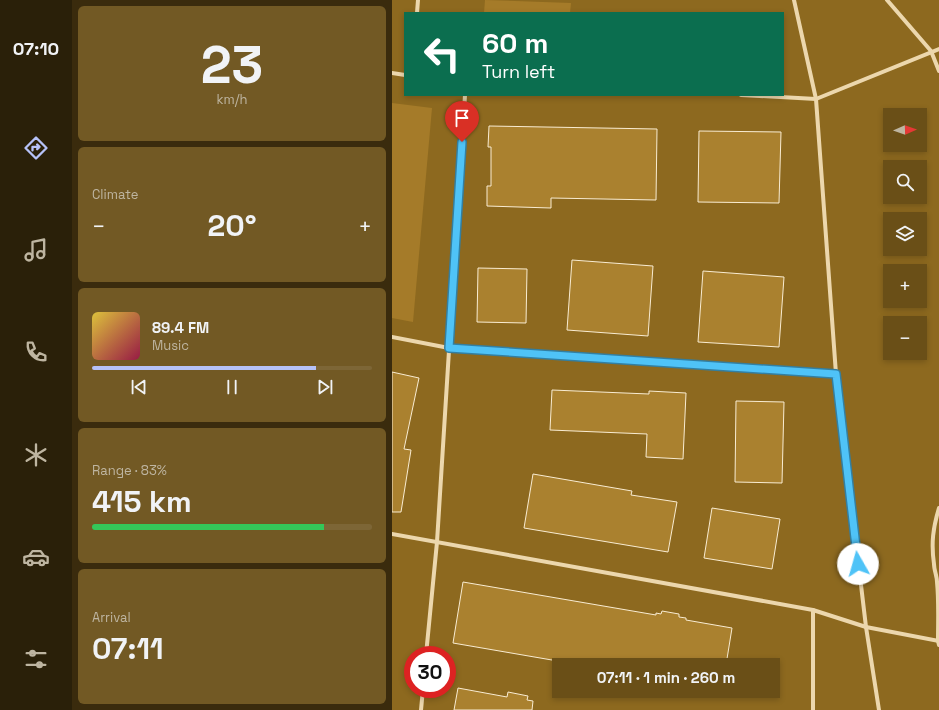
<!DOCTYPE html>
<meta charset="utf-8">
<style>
:root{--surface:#6a4f17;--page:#725924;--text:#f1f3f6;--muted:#beb5a1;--line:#7d6636;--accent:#b6c2f8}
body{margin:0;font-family:"Space Grotesk",sans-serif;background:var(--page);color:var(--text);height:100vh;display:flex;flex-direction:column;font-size:15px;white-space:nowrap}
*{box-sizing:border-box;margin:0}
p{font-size:13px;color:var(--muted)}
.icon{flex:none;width:22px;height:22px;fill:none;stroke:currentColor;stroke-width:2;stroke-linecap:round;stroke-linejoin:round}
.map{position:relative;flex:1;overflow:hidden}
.side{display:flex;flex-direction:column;gap:6px;padding:6px;background:#3a2b0d;width:320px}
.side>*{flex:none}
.top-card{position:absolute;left:12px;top:12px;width:380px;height:84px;border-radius:0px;box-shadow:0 2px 6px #0003;background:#0b6e4f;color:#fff;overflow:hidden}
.needle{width:26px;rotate:88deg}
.fabs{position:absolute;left:491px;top:108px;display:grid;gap:8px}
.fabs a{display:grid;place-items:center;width:44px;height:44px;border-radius:0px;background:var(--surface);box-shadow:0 2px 6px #0003;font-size:20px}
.speed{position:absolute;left:12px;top:646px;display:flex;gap:8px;font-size:20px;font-weight:700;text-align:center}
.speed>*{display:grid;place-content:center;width:52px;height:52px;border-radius:50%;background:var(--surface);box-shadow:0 2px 6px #0003;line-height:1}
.speed .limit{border:6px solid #d22;background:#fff;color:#111}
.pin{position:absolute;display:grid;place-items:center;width:34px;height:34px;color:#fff;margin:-41px -17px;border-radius:50% 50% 50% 0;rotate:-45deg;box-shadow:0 0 4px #0007}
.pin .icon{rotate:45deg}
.me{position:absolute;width:44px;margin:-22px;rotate:353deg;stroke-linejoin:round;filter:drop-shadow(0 0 3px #0008)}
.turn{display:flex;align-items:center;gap:14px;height:84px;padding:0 12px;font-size:18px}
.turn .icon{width:52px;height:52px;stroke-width:2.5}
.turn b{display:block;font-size:28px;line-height:34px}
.big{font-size:30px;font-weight:800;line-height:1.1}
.side .tile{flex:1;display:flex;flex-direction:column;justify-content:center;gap:6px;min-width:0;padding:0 14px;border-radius:6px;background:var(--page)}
.side .dial{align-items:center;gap:0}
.dial b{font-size:52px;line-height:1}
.song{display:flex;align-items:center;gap:12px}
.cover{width:48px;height:48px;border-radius:6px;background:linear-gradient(135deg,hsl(50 70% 55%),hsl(340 70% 35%))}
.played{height:4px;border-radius:2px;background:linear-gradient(90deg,var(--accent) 80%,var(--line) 80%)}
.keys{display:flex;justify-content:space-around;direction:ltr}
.heat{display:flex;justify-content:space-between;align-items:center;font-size:22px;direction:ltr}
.charge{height:6px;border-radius:3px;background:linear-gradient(90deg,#34c759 83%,var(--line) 0)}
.trip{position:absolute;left:160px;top:658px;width:228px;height:40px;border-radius:0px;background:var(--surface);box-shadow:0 2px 6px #0003;font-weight:800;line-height:40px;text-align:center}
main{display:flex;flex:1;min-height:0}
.menu{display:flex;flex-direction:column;width:72px;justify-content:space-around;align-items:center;background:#2a2009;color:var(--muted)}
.menu .icon{width:28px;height:28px}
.menu .active{color:var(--accent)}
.menu b{font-size:18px;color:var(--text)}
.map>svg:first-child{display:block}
.green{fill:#a57b29}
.building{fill:#aa812f;stroke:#f9ecd2}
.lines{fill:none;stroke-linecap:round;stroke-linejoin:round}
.minor{stroke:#ecd7ad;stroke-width:4}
.route-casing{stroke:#337fa1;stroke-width:10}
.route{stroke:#4fc3f7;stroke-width:7}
</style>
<main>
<nav class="menu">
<b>07:10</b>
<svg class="icon active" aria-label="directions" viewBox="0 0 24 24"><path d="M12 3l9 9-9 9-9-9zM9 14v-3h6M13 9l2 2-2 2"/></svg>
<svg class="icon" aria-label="music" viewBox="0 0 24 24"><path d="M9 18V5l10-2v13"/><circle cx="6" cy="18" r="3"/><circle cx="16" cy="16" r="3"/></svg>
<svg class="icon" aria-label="phone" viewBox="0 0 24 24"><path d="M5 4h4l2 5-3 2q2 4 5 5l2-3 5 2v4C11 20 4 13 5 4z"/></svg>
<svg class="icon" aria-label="climate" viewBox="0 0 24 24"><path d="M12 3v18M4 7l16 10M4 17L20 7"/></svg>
<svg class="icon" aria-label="car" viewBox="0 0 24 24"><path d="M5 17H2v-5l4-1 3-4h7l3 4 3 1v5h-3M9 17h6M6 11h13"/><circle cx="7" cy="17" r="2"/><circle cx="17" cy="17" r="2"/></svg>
<svg class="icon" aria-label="filters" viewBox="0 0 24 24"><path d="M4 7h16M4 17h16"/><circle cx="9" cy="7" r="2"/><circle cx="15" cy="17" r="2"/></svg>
</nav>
<section class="side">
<div class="tile dial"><b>23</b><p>km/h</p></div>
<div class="tile"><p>Climate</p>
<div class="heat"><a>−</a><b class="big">20°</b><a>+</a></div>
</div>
<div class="tile">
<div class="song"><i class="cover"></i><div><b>89.4 FM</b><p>Music</p></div></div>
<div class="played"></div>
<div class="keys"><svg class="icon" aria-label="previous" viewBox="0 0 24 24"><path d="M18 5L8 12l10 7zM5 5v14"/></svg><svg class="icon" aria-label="pause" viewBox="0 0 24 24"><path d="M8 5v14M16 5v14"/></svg><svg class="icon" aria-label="next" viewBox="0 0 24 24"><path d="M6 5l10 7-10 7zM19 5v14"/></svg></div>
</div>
<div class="tile"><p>Range · 83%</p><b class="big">415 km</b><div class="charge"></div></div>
<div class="tile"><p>Arrival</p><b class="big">07:11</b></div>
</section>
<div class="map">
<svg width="547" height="710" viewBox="0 0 547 710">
<rect width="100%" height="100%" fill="#8d691f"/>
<g class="green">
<path d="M93 0 179 3 178 13H92Z"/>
<path d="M0 103 40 108 21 322 0 318Z"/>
</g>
<g class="building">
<path d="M97 126 265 129 264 200 159 198V208L95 206V186H99V147H96Z"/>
<path d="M307 131 389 132 387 203 306 202Z"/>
<path d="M180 260 261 266 256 336 175 330Z"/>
<path d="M86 268 135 269 134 323 85 322Z"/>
<path d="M311 271 392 277 387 347 306 342Z"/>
<path d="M0 372 27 378 12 449 19 450 9 512H0Z"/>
<path d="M160 390 257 394V391L294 393 291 459 254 457 255 434 158 430Z"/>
<path d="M344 401 392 402 390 483 343 482Z"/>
<path d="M141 474 240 491 239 495 285 502 276 552 132 528Z"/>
<path d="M320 508 388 519 380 569 312 558Z"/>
<path d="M71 582 264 615V613L269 614 270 611 287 614V617L294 618V620L340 628 334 665H189L61 643Z"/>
<path d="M66 688 115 697 116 692 136 696 135 700 141 701 140 710H62Z"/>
</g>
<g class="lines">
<g class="minor">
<path d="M402 0 424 99 444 374 474 627 487 710"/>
<path d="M495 0 539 51 547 71"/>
<path d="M25 13 26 0"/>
<path d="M0 73 13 75"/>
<path d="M349 95 424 99 547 49"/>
<path d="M0 337 57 348 444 374"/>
<path d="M547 508C541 528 539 543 542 564 542 570 545 576 545 582 547 602 546 622 546 641L547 645"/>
<path d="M0 534 421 610 474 627 547 641"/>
<path d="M421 610V710"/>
<path d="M34 655 45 542 73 95"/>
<path d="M29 710 31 689"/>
</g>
</g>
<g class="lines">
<g class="route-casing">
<path id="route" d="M70 142 57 348 444 374 466 564"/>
</g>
<use href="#route" class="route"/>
</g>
</svg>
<div class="fabs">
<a><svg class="needle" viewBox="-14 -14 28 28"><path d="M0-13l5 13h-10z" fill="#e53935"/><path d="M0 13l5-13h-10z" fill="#beb5a1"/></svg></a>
<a><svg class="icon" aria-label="search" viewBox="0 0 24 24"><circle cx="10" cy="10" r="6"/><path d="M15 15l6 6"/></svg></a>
<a><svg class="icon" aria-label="layers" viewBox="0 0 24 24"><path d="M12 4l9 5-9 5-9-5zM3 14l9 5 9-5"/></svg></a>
<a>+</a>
<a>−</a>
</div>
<div class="speed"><div class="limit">30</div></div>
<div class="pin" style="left:70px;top:142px;background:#d93025"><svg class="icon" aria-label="arrive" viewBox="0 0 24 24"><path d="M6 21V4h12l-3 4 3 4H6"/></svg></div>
<svg class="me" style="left:466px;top:564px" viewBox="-20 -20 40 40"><circle r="19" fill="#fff"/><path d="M0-13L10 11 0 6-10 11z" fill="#4fc3f7"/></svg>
<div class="trip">07:11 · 1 min · 260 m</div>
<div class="top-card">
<div class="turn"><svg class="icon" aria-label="left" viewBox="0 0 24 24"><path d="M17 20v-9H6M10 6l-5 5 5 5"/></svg><div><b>60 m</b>Turn left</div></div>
</div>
</div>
</main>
